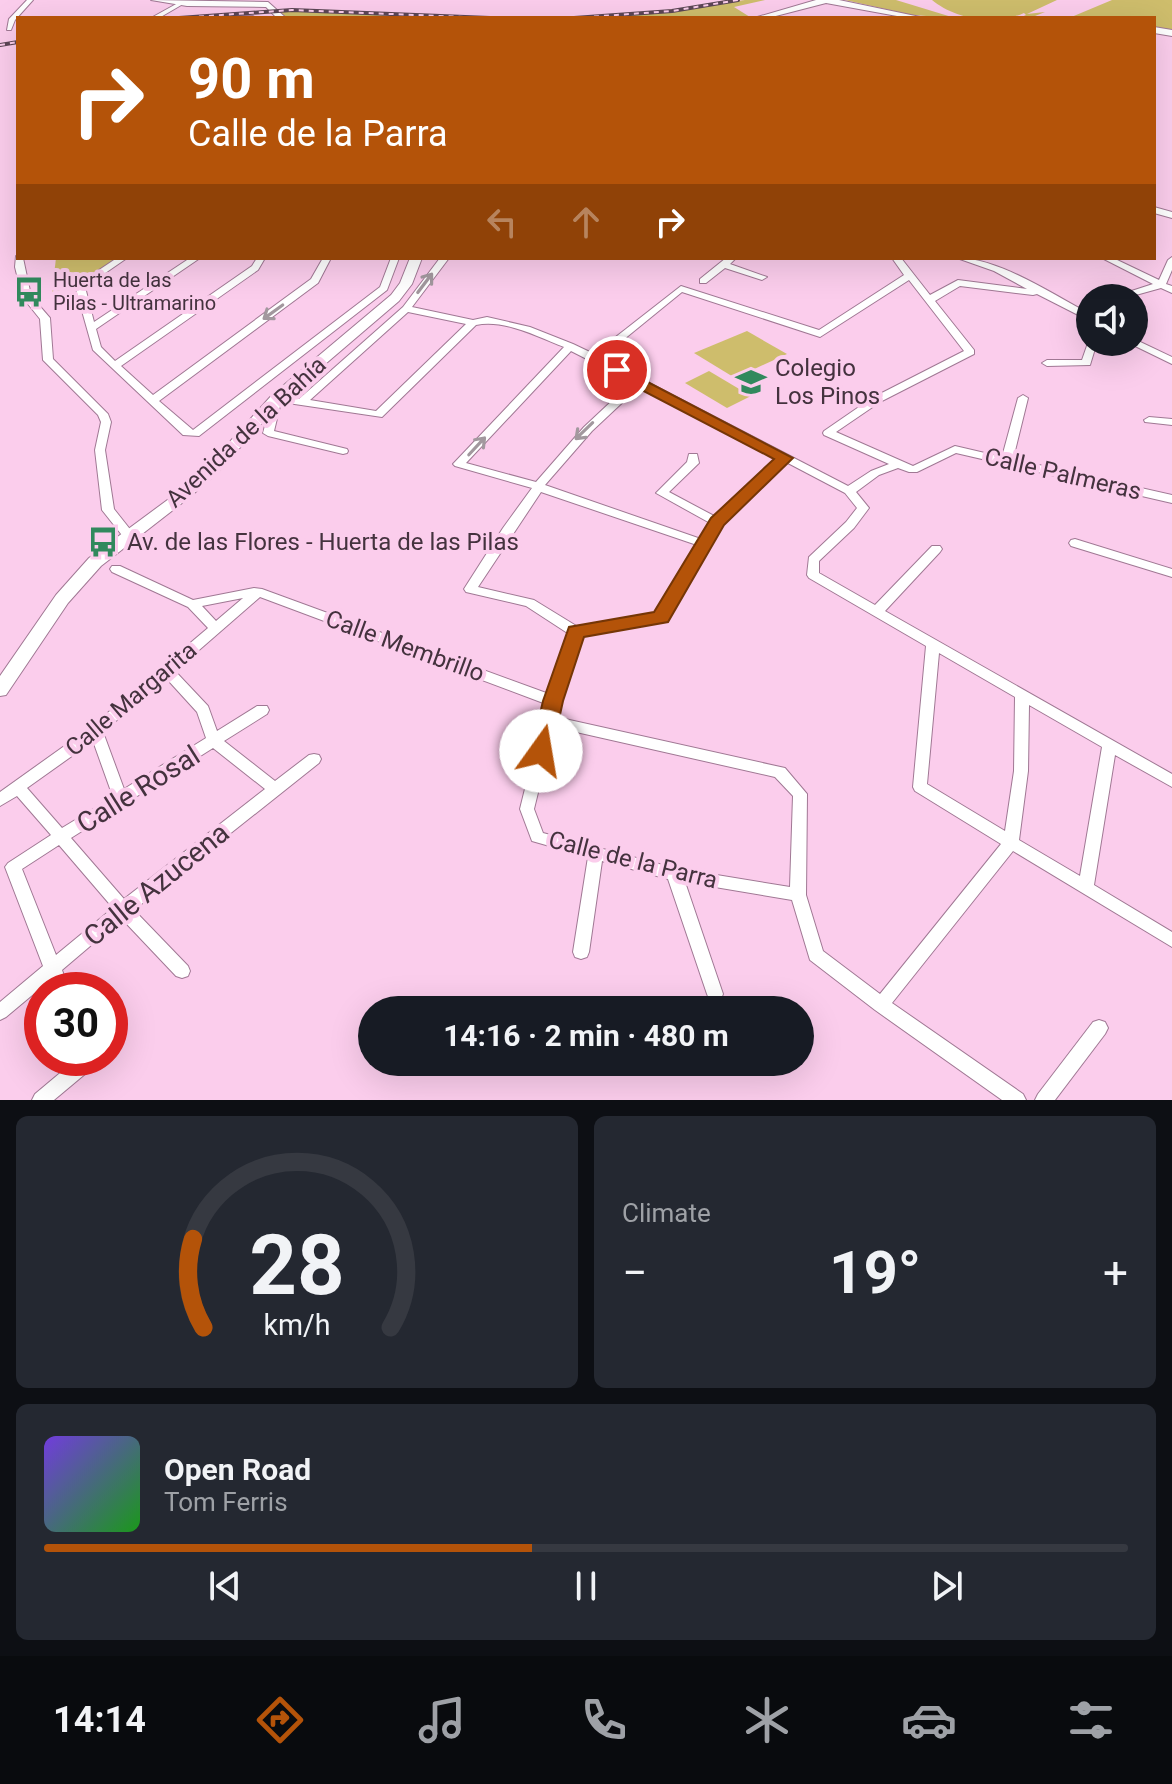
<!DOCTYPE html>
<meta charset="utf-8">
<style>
:root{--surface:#171b24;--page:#242831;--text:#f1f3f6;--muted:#9ea1a6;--line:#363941;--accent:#b45309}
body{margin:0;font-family:Roboto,sans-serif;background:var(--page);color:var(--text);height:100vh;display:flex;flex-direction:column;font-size:30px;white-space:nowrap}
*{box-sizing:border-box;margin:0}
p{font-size:26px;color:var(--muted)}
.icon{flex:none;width:44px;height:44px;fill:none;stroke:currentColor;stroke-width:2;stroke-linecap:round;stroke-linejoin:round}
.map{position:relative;height:1100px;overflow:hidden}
.details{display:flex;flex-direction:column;gap:16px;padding:16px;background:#0d0f14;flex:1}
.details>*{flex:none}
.hud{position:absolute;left:16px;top:16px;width:1140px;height:244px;border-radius:0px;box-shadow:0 8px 32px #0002;background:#b45309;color:#fff;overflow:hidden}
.controls{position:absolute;left:1076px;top:284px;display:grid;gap:16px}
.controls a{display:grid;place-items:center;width:72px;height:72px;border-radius:50%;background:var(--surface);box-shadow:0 8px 32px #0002;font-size:40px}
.speed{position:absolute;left:24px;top:972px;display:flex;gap:16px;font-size:40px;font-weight:700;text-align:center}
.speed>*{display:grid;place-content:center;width:104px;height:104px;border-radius:50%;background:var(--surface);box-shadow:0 8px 32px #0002;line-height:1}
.speed .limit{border:12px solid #d22;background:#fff;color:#111}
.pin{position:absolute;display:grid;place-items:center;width:68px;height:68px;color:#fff;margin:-34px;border:4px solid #fff;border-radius:50%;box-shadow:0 2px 8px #0007}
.me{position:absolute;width:88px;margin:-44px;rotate:13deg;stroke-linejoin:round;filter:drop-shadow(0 0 6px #0008)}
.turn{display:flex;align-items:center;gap:28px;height:168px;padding:0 40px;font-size:36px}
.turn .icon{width:104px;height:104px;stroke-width:2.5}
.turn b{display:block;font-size:56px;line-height:68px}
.lanes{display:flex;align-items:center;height:76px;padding:0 40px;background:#0003;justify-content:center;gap:40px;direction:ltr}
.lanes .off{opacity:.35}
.big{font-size:60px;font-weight:700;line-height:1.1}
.details .tile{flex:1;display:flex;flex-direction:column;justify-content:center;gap:12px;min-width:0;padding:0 28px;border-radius:12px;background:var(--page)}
.details .dial{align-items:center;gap:0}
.dial svg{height:208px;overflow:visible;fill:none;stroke:var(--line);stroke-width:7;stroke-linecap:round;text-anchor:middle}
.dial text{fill:var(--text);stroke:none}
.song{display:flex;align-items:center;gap:24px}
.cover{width:96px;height:96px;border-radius:12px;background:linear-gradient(135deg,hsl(260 70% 55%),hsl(120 70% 35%))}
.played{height:8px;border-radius:4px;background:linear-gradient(90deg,var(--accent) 45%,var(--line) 45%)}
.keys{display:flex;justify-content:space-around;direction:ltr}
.heat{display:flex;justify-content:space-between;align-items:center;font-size:44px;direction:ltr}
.details .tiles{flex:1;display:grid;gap:16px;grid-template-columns:1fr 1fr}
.tile:last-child{grid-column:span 2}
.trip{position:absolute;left:358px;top:996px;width:456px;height:80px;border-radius:40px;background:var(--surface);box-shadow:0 8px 32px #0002;font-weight:700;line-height:80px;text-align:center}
.menu{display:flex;height:128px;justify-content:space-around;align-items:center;background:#090b0e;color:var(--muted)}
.menu .icon{width:56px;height:56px}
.menu .selected{color:var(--accent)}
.menu b{font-size:36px;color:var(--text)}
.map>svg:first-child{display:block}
.green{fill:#cebd6c}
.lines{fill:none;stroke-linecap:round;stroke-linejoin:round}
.minor-casing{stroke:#a07894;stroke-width:2}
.tertiary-casing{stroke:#a07894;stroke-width:2}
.minor{fill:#fff;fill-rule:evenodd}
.tertiary{fill:#fff;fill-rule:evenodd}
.rail-casing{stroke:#5c4655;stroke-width:4}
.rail{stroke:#fbcdec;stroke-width:2;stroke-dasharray:5;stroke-linecap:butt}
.oneway{stroke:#a2989e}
.route{fill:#b45309;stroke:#753606;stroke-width:2}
.labels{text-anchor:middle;stroke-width:8;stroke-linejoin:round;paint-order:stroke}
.far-poi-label{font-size:20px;fill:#44323e;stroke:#fbcdec;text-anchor:start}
.poi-label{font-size:24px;fill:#44323e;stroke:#fbcdec;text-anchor:start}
.street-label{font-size:24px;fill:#44323e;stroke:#fbcdec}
.near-street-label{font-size:28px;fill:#44323e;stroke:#fbcdec}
</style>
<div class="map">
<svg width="1172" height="1100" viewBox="0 0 1172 1100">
<rect width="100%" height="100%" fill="#fbcdec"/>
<g class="green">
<path d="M745 0H765L734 7 750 17 744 18H605Z"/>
<path d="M845 0H896L955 18 912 15Z"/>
<path d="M932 0H1057L1027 14 1045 12 1030 18H1019L1026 15 1024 13C990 28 951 16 932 0Z"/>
<path d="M1112 0H1172V31L1154 28V18H1069Z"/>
<path d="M278 11 450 18H286Z"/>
<path d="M56 258H117L75 286 52 292Z"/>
<path d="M747 331 787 354 735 378 694 353Z"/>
<path d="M709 371 751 396 727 408 685 383Z"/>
</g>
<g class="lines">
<g class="minor-casing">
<g id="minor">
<path d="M27 0H33L15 20 11 30H7L9 19Z"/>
<path d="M178 3 183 4 159 18H151Z"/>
<path d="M219 16H253L256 18H216Z"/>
<path d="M1154 207 1172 212V218L1154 213Z"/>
<path d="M16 256 23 258 30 291 37 303 50 318 53 359 108 414 111 422 105 450 114 509 133 533 135 536 133 539H125L102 510 95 450 101 422 98 415 43 360 40 319 28 304 21 291 15 267Z"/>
<path d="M1172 257V270L1166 284 1172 286V293L1161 288 1125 298H1110L1153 284 1102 258H1113L1159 280 1168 260Z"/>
<path d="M117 258H127L85 287 94 322 190 258H200L96 329 101 347 115 361 252 266 257 258H265L258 270 121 366 153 395 311 279 323 258H331L318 283 159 401 193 430 380 287 391 258H399L387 290 199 436 183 435 93 350 75 286Z"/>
<path d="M440 258H449L412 307 473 320 487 317 530 327 573 344 594 354 681 286 819 330 904 275 892 258H901L930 295 958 280 1027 289 994 271 957 258C999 258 1052 294 1090 314V321L1037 294 1033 295 960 286 935 301 974 350V354L880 402 836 432 913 466 955 446 1002 457 1018 398 1023 395 1028 398 1013 459 1172 495V503L956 453 917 472H909L898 468 879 475 856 492 869 508 854 528 819 561V573L875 605 932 546H940L942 549 940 552 885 611 1172 774V787L1115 755 1094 885 1172 932V947L1013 851 892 1003 1023 1094 1026 1100H1002L875 1010 810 960 792 900 685 882 723 994 721 999 715 1001 709 999 707 994 668 879 602 861 589 952 587 957 581 959 575 957 573 952 588 857 532 841 520 809 546 704 260 597 175 671 208 706 217 731 257 706H267L269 710 267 714 224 741 275 781 309 755 314 754 319 755 321 759 319 763 134 910 188 966 190 971 188 976 182 978 176 976 122 919 62 970 69 990H53L49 981 6 1017 0 1020V1002L43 966 5 867 8 863 51 835 17 796 0 806V792L91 727 208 628 188 607 112 572 110 569 112 566H120L193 600 254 588 262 589 549 694 569 634 526 606 466 592 464 589 503 528 532 488 455 466 453 464 564 347C538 337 505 319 476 325L382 417 281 402 274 431 347 449 348 451 347 453 343 454 268 436 263 433 273 396 299 399 403 307ZM909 280 964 351 872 398 824 431 823 433 824 435 889 464 871 471 848 486 601 358 682 292 820 337ZM408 312 466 324 376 411 310 400ZM571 351 632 382 584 427 536 482 466 463ZM640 386 777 458 716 517 669 492 699 463 697 454H689L687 462 656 493 710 523 701 539 545 485 592 431ZM786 462 845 493 857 508 846 522 809 557 807 575 809 578 926 646 913 787 915 791 1001 844 880 994 823 951 806 895 807 794 785 768 556 717 581 635 665 620 722 524ZM541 492 697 545 657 613 578 627 534 600 478 587ZM243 598 216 621 202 606ZM939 653 1015 697 1014 771 1005 831 927 784ZM166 678 197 712 206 738 124 789 103 732ZM1029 705 1102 747 1080 876 1019 840 1028 771ZM554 727 775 777 793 796 790 887 674 868 543 833 534 809ZM93 741 113 797 62 828 27 788ZM213 748 265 789 124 899 71 838ZM59 845 113 908 56 955 22 869Z"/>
<path d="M726 258H736L730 264 767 277 762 280 725 268 706 283H700V279Z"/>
<path d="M1134 339 1172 357V364L1131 344 1129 342H1134Z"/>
<path d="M1089 340 1090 342H1097L1090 365 1047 366 1042 363 1047 360H1082Z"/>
<path d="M1149 417 1172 419V425L1145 422 1144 420Z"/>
<path d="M1075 539 1172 569V577L1071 546 1069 543 1071 540Z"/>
<path d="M1099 1020 1105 1022 1108 1028 1105 1034 1055 1100H1035L1038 1094 1093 1022Z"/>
<path d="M78 1058H100L97 1064 54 1100H32L35 1094Z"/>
</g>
</g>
<g class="tertiary-casing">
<g id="tertiary">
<path d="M151 0 268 2 286 18H277L266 7 187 6Z"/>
<path d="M816 0H839L925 18H908L826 3 768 18H754Z"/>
<path d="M1154 27 1172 30V36L1154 33Z"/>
<path d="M410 258H422L412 284 399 301 282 401 218 472 191 496 101 566 68 603 6 695 0 696V676L56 595 89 558 181 490 208 466 272 395 391 295 400 283Z"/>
</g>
</g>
<use href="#minor" class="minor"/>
<use href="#tertiary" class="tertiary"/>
<g class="rail-casing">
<g id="rail">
<path d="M179 18 292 10 490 18"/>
<path d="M574 18 672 11 738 0"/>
<path d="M0 45 18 42"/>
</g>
</g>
<use href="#rail" class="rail"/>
</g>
<defs><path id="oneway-shaft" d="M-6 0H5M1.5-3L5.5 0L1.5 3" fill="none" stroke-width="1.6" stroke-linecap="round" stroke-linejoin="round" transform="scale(2)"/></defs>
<g class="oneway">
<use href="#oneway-shaft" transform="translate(425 283) rotate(-53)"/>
<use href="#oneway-shaft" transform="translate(273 312) rotate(144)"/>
<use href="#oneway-shaft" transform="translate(584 431) rotate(136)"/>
<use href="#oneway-shaft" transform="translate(477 446) rotate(-47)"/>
</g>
<path class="route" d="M617 366 793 458 724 525 668 622 584 637 563 701 552 751 549 756H534L531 751 543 701 569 627 654 612 711 518 774 459 611 374 609 370Z"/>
<defs>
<g id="bus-bare" transform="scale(2.4)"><path d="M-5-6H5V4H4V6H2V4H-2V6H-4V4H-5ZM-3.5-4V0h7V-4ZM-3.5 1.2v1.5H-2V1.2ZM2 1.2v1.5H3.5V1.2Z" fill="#31895d" stroke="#fbcdec" stroke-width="2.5" paint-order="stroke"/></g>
<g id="school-bare" transform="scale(2.4)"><path d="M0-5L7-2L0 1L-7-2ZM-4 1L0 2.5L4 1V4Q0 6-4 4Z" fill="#31895d" stroke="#fbcdec" stroke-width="2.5" paint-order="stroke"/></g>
</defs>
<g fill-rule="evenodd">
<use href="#bus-bare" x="29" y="292"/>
<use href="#school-bare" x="751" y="382"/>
<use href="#bus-bare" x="103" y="542"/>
</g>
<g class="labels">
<g class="far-poi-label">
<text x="53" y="287">Huerta de las<tspan x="53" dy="23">Pilas - Ultramarino</tspan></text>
</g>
<g class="poi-label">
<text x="775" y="376">Colegio<tspan x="775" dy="28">Los Pinos</tspan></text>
<text x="127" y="550">Av. de las Flores - Huerta de las Pilas</text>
</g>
<g class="street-label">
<text transform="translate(246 432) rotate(-43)" y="8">Avenida de la Bahía</text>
<text transform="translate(1063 474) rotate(13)" y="8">Calle Palmeras</text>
<text transform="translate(405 646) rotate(20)" y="8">Calle Membrillo</text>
<text transform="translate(131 699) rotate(-40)" y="8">Calle Margarita</text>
<text transform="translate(633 860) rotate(14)" y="8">Calle de la Parra</text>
</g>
<g class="near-street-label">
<text transform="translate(138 789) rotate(-32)" y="10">Calle Rosal</text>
<text transform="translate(156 884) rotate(-39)" y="10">Calle Azucena</text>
</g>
</g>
</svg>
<div class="controls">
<a><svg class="icon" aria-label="sound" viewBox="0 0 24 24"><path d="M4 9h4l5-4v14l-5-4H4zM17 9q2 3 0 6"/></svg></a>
</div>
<div class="speed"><div class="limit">30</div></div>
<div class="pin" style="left:617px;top:370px;background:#d93025"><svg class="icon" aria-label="arrive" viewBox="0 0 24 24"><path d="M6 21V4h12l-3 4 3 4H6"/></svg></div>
<svg class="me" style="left:541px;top:751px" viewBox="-20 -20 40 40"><circle r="19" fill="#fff"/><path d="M0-13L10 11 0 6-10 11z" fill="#b45309"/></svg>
<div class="trip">14:16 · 2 min · 480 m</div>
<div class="hud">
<div class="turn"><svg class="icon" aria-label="right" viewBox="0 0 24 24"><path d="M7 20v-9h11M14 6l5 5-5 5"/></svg><div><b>90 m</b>Calle de la Parra</div></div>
<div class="lanes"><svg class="icon off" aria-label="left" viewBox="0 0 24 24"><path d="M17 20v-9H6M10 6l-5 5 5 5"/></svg><svg class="icon off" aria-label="ahead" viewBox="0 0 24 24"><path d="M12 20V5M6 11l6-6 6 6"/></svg><svg class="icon" aria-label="right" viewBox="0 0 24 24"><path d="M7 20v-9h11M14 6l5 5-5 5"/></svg></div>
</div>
</div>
<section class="details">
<div class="tiles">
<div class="tile dial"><svg viewBox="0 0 100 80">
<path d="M14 69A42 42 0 1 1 86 69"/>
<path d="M14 69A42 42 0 0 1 10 35" stroke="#b45309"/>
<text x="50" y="56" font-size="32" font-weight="700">28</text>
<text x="50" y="72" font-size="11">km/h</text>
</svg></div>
<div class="tile"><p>Climate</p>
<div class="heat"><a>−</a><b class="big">19°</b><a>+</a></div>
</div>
<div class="tile">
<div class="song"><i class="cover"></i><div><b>Open Road</b><p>Tom Ferris</p></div></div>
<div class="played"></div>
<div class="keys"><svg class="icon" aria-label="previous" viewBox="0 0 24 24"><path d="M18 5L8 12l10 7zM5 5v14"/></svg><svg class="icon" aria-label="pause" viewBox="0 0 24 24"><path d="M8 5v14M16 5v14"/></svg><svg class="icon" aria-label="next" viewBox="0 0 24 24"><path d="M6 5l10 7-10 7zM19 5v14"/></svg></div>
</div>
</div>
</section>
<nav class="menu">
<b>14:14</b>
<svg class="icon selected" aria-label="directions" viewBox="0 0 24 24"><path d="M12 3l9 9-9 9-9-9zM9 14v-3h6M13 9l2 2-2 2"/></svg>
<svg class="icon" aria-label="music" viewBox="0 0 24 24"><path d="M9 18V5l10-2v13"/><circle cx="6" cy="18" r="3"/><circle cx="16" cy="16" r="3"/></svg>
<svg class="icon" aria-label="phone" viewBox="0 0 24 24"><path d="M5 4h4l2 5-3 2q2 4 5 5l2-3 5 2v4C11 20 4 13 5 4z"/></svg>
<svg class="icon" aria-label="climate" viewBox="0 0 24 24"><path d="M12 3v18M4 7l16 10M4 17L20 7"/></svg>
<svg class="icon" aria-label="car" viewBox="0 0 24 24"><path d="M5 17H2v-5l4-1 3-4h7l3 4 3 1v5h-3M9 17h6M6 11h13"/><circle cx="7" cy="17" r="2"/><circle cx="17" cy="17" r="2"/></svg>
<svg class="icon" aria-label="filters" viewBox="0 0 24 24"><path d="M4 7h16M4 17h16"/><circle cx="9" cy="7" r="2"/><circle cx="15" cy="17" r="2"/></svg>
</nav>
